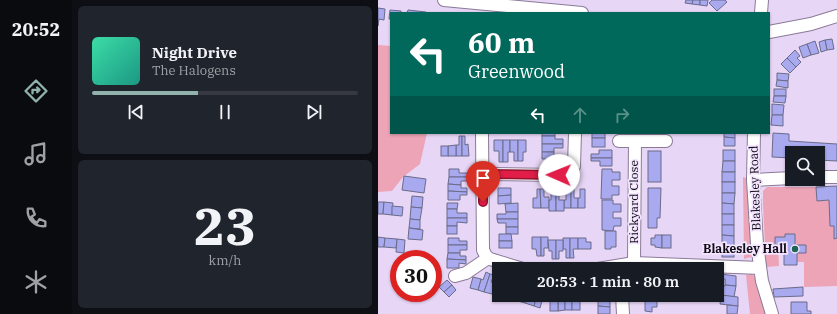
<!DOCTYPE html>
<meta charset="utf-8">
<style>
:root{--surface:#171b24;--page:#20242c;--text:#f1f3f6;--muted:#9ea1a6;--line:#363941;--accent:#92b2ae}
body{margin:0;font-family:"IBM Plex Serif",serif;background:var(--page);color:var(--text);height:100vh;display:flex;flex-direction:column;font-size:15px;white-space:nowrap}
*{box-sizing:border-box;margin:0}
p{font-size:13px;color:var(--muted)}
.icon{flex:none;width:22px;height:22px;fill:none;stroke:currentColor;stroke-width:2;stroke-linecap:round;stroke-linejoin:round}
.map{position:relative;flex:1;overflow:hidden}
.sheet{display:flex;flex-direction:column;gap:6px;padding:6px;background:#0d0f14;width:306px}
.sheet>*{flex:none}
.top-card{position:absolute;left:12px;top:12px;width:380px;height:122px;border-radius:0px;box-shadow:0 1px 3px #0004;background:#00695c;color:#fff;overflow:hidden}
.tools{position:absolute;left:407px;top:146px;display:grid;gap:8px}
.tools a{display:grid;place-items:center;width:40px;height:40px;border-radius:0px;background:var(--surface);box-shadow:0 1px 3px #0004;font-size:20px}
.speed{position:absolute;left:12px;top:250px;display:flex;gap:8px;font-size:20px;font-weight:700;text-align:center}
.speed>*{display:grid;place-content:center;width:52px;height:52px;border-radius:50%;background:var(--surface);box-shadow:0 1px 3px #0004;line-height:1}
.speed .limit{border:6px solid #d22;background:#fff;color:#111}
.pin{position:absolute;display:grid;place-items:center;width:34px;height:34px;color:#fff;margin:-41px -17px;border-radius:50% 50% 50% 0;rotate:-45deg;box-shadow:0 0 4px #0007}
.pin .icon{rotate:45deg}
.me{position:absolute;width:44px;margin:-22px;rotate:271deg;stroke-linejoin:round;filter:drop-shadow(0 0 3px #0008)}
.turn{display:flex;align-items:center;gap:14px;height:84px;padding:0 12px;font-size:18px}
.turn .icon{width:52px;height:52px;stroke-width:2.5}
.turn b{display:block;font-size:28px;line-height:34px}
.lanes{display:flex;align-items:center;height:38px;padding:0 12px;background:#0003;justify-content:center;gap:20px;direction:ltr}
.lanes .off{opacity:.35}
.sheet .tile{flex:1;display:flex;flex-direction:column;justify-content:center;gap:6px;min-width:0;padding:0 14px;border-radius:6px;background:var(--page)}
.sheet .dial{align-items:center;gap:0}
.dial b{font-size:52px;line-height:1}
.song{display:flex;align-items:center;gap:12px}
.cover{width:48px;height:48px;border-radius:6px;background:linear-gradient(135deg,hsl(160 70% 55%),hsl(170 70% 35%))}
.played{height:4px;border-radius:2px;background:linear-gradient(90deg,var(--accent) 40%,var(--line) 40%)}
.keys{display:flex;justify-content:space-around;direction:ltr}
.trip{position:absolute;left:114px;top:262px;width:232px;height:40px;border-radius:0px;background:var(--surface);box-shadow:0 1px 3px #0004;font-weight:600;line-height:40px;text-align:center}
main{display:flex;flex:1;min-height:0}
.tabs{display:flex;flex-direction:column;width:72px;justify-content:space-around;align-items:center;background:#090b0e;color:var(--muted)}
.tabs .icon{width:28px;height:28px}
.tabs .active{color:var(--accent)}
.tabs b{font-size:18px;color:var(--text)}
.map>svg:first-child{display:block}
.green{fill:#eca4b6}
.building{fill:#a8a9ef;stroke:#6b6b8a}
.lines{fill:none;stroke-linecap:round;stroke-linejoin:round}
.minor-casing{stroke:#8a7a97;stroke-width:14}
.minor{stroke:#fff;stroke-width:12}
.route-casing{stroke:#92132f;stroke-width:10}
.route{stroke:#e11d48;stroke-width:7}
.poi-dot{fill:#1d6356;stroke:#f3e5ff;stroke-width:1.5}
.labels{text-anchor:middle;stroke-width:3.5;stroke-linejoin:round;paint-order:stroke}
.street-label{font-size:12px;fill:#100a14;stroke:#f3e5ff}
.poi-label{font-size:12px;font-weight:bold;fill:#100a14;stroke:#f3e5ff;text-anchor:end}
</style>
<main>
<nav class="tabs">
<b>20:52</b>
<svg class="icon active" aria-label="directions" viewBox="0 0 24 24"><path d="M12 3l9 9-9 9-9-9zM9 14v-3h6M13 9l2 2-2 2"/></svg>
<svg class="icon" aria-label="music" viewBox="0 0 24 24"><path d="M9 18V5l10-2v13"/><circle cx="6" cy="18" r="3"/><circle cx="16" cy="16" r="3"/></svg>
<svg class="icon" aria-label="phone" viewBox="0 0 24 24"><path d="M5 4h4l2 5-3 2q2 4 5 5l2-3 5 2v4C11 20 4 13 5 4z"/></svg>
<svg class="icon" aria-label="climate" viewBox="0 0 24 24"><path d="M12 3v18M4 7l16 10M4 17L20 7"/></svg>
</nav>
<section class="sheet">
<div class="tile">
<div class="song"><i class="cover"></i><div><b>Night Drive</b><p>The Halogens</p></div></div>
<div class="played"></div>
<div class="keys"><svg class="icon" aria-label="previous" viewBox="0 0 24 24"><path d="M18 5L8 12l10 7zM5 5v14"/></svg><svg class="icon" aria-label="pause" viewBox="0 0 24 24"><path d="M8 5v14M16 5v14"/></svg><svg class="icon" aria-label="next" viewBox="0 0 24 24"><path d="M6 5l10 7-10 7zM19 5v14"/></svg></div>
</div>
<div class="tile dial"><b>23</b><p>km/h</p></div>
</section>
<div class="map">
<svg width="459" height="314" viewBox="0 0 459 314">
<rect width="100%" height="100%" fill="#e8d6f6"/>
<g class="green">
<path d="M0 45 13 46V133H49L42 164 25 177 14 191 0 192Z"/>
<path d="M365 177 368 178 375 253 373 257 366 259Z"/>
<path d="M389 187H438L439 201 451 200 452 226H456V238H459V286L426 287V262H419V253H428V245H417L407 237 397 245H400L401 266 388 267 385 204V191Z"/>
<path d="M374 274 377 277 389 314H372L368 275Z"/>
</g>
<g class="building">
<path d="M308 0H315L314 4 307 3Z"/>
<path d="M315 0H322V5L314 4Z"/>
<path d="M322 0H330L329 6 322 5Z"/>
<path d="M334 0H347L349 2 339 11 331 3Z"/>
<path d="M0 8 7 9 6 20 1 19 0 26Z"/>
<path d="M12 10 23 11V13H13V19H11Z"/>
<path d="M30 10 48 12V13H29Z"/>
<path d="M454 39 456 49 449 50 447 40Z"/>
<path d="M447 40 449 50 443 52 441 42Z"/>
<path d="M437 41 441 53 433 55 429 44Z"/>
<path d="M429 44 433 55 425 58 421 47Z"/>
<path d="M417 50 422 56 419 58 423 62 418 67 409 58Z"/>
<path d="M409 58 418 67 412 73 403 64Z"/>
<path d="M399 73 411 74 410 81 399 80Z"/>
<path d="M399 80 410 81V88L398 86Z"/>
<rect x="396" y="89" width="12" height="7"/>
<path d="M396 96H408L407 103 395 102Z"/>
<path d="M394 104 406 105 405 115H394Z"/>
<path d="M394 115H405V126L393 125Z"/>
<rect x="164" y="133" width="13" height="3"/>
<rect x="214" y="133" width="13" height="5"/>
<path d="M346 133H357V138L346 137Z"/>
<path d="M395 133 411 134V141L459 144V161L440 160V153H414V158L394 157Z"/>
<path d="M81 136H84V156H78V145H81Z"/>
<path d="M84 136H87V145L90 144 91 156H84Z"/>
<path d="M164 136H177V139H185V144H164Z"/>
<path d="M346 137 357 138V146H346Z"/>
<rect x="214" y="138" width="13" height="9"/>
<path d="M116 140H125V162H121V151H116Z"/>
<path d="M125 140H132V152H130V162H125Z"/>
<path d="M132 140H140V161H136V152H132Z"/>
<path d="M140 140H148V152H145V161H140Z"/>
<path d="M164 144H185V148H176V152H164Z"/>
<path d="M78 145V156H70V146Z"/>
<rect x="63" y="146" width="7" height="10"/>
<path d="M221 150H234V158H213V154H221Z"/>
<rect x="345" y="150" width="12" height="11"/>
<rect x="270" y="151" width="13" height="31"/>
<path d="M164 152H176V162H168V159H164Z"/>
<path d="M213 158H234V166H222V161H213Z"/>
<path d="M345 161H357V172H344Z"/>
<path d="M71 169H81V173H90V177H71Z"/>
<path d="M224 169H234V172H242V180H234V186H241V195H234V199H223Z"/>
<rect x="344" y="172" width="13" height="10"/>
<path d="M26 176 48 179 46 193 24 190Z"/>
<path d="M71 177H90V181H83V185L70 184Z"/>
<rect x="344" y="182" width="13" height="11"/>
<path d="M70 184 83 185V188H89V192L70 191Z"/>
<path d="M459 186V238L456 239V226H452L451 200 439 201 438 187Z"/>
<path d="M120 188H133V195L120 196Z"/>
<path d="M270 188H283L282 218H279V228H270Z"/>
<path d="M159 189H162L163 208H155V198H159Z"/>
<path d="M162 189H166V197H171V208H163Z"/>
<path d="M188 189H193V208H186V200H188Z"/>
<path d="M193 189H196V198H200V208H193Z"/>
<path d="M202 189H207V208H200V198H202Z"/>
<path d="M70 191 89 192V195H82V200H70Z"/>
<path d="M173 191H178V211H171V200H173Z"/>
<path d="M178 191H181V200H186V211H178Z"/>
<path d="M344 193H357L356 204 344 203Z"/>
<path d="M133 195V203L120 204V196Z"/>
<path d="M34 196 45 197 44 208 33 207Z"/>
<path d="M224 200H235V204H243V212H235V218H243V226H236L235 231 224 230Z"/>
<path d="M0 202H6L5 214H0Z"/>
<path d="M6 202 15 203 14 215 5 214Z"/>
<path d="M69 203H80L79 209H69Z"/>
<path d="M140 203V212H128L127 204Z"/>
<path d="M344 203 356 204V214H344Z"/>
<path d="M14 206 25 207 24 216 14 215Z"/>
<path d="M33 207 44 208 42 220 32 219Z"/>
<path d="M69 209H79V213H89V218H69Z"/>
<path d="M128 212H140V219H119V214H128Z"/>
<rect x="344" y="214" width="12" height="11"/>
<path d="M69 218H89V223L79 222V226H69Z"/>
<path d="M32 219 42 220V229L31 228Z"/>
<path d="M119 219H140V227H128V223H120Z"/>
<path d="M344 225H356V236L344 235Z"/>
<rect x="69" y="226" width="10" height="8"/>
<rect x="128" y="227" width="12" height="7"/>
<path d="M31 228 45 230 44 240 30 239Z"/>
<path d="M227 231H238V247H233V249H227Z"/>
<path d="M121 234H133L134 241H121Z"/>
<path d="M407 234H417V245H428V253H419V265H406V245H397V237H407Z"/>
<path d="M277 235H284V248L277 247V245H273V238H277Z"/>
<rect x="284" y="235" width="9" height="13"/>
<path d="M344 235 356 236V246H344Z"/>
<path d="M0 237 7 238 6 247H0Z"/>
<path d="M154 237H163V256H159L158 249H154Z"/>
<path d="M163 237H170V248H166V256H163Z"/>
<path d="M7 238 19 239 18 248 6 247Z"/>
<path d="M70 238H81V241H89V245H70Z"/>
<path d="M185 238H192V258H188V249H185Z"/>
<path d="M192 238H200V249H195L196 258H192Z"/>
<path d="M200 238H208V242H213V249H200Z"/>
<path d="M19 239 27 240 26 253 18 252Z"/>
<path d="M170 240H178V259H174V251H171Z"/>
<path d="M178 240H185V251H181V259H178Z"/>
<rect x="121" y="241" width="13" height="7"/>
<path d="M70 245H89V250H82V253H70Z"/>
<rect x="344" y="246" width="12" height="11"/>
<path d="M70 253H82V256H88V260L69 259Z"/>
<path d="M69 259 88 260V264L81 263V268H69Z"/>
<path d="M108 272 112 274 106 292 100 290 103 279 105 280Z"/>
<path d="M112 274 116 275 113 282 118 283 114 294 106 292Z"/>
<path d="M343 274 358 276V286L347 285V279H343Z"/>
<path d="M95 277 103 279 100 290 92 288Z"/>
<path d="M69 280 74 285 66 292 61 287Z"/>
<path d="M118 283 121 284V296L114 294Z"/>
<path d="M74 285 78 290 71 297 66 292Z"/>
<path d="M347 285 358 286 356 297 341 295 342 287H346Z"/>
<path d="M425 287V296L396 297 395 289Z"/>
<path d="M134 295H142L140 301 133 299Z"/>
<path d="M142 295H149L147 303 140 301Z"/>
<path d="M149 295H159L156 306 147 303Z"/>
<path d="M159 295 165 297 162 308 156 306Z"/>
<path d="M182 295H187V310L180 311V299H182Z"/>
<path d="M187 295H192V298H194V310H187Z"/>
<rect x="220" y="295" width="12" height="4"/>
<rect x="267" y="295" width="12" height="5"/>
<path d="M343 295 360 297V306L342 304Z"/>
<rect x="194" y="298" width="8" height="12"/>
<rect x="172" y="299" width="8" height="12"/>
<path d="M220 299H232V307L220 306Z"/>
<path d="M267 300H279V307H274V312L267 311Z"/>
<path d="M413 302H429V311H433V314H413Z"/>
<path d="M349 305 360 306 359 314H349Z"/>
<path d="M220 306 232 307V314H220Z"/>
</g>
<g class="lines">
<g class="minor-casing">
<g id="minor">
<path d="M66 0 204 13"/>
<path d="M383 13 384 0"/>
<path d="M391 32 433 24 459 16"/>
<path d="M104 133 105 250 108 256 112 259 145 269"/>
<path d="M376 133 375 180 379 244 384 281 394 314"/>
<path d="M241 141H257"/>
<path d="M105 174 181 175 191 172 196 166 197 133"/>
<path d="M440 177H459"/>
<path d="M375 180 414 178"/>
<path d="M256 263 257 141H288"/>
<path d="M220 269 256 263 382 268"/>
<path d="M77 276 88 273 110 258"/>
<path d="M244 295 245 314"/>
</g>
</g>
<use href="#minor" class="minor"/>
</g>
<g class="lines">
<g class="route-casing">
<path id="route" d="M105 202V174L181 175"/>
</g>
<use href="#route" class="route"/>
</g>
<circle class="poi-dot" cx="417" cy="249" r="4"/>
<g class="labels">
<g class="street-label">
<text transform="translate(377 188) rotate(-92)" y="4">Blakesley Road</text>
<text transform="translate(256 202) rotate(-90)" y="4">Rickyard Close</text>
</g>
<g class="poi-label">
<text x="409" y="253">Blakesley Hall</text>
</g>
</g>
</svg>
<div class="tools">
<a><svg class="icon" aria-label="search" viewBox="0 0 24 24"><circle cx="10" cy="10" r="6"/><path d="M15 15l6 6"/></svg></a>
</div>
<div class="speed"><div class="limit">30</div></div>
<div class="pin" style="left:105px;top:202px;background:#d93025"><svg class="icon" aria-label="arrive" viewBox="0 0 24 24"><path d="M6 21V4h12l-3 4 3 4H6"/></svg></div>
<svg class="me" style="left:181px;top:175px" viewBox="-20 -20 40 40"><circle r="19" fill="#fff"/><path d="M0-13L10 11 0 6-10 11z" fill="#e11d48"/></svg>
<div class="trip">20:53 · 1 min · 80 m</div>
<div class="top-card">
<div class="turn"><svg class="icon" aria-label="left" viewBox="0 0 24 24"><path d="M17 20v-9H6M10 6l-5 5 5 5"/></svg><div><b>60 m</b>Greenwood</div></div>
<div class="lanes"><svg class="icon" aria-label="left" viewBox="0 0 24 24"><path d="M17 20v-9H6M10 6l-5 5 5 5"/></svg><svg class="icon off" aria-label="ahead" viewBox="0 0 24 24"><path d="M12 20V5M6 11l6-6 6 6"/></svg><svg class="icon off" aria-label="right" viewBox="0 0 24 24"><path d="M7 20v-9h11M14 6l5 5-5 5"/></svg></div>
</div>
</div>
</main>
